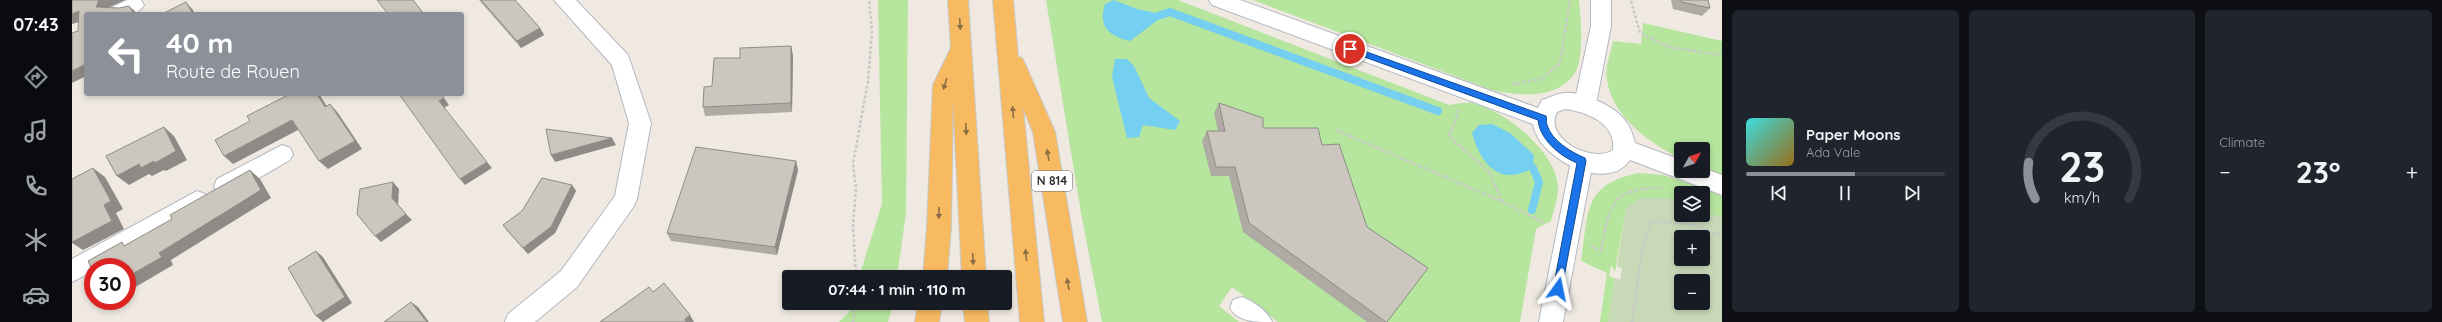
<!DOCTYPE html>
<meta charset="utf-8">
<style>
:root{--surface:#171b24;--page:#20242c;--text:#f1f3f6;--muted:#9ea1a6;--line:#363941;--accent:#8c9099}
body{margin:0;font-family:Quicksand,sans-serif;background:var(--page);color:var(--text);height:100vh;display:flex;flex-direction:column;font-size:15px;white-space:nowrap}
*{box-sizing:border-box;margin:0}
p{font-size:13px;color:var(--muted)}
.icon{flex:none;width:22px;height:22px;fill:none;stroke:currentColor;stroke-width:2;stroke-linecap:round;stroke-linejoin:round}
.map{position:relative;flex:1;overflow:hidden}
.details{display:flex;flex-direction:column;gap:10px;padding:10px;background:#0d0f14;width:720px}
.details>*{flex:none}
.top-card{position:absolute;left:12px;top:12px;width:380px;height:84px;border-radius:4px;box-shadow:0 2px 6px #0003;background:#8c9099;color:#fff;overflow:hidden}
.needle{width:26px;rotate:50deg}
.tools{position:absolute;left:1602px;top:142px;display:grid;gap:8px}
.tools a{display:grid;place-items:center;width:36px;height:36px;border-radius:4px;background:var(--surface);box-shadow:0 2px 6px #0003;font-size:20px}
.speed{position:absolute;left:12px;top:258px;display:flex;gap:8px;font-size:20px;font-weight:700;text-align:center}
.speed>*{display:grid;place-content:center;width:52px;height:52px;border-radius:50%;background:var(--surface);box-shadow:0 2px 6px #0003;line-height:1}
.speed .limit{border:6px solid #d22;background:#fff;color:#111}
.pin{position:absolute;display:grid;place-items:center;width:34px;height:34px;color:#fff;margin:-17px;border:2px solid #fff;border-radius:50%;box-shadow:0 1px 4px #0007}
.me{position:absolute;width:44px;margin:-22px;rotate:12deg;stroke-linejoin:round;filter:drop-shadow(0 0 3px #0008)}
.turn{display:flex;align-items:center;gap:14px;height:84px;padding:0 16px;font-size:18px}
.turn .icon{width:52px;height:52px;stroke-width:2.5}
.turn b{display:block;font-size:28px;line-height:34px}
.big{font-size:30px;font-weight:800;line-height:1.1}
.details .card{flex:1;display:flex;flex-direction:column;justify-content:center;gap:6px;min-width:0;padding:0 14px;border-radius:6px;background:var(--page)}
.details .dial{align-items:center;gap:0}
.dial svg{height:104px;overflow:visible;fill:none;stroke:var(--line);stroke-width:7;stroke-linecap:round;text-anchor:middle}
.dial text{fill:var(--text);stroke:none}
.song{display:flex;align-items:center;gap:12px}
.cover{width:48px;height:48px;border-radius:6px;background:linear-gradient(135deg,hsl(180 70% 55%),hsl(40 70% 35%))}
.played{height:4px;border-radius:2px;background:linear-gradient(90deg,var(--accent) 55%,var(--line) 55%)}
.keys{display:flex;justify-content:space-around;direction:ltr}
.heat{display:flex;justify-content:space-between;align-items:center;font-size:22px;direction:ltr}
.details .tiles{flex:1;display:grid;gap:10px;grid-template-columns:repeat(3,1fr)}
.trip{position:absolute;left:710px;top:270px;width:230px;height:40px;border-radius:4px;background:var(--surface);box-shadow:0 2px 6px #0003;font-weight:800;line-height:40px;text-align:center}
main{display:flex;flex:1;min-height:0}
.dock{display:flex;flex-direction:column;width:72px;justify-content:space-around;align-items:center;background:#090b0e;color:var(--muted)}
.dock .icon{width:28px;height:28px}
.dock .active{color:var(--accent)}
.dock b{font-size:18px;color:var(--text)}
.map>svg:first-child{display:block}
.green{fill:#b6e59e}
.cemetery{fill:#c8d9b8;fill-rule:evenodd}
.water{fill:#75cff0}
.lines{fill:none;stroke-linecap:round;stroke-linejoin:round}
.stream{stroke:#75cff0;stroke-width:8}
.minor-casing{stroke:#b4b7c1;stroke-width:2}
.tertiary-casing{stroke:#b4b7c1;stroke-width:2}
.secondary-casing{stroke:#b4b7c1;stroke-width:2}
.trunk-casing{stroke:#c9c9c9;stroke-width:2}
.path{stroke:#c9c9c9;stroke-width:2.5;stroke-dasharray:3 2;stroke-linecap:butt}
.minor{fill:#fff;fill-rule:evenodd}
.tertiary{fill:#fff;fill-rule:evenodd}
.secondary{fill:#fff;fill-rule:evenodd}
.trunk{fill:#f8ba60;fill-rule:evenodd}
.wall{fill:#afaba4}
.shaded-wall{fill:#8e8b86}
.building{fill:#cbc7bf;stroke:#8e8b86}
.oneway{fill:#896d44}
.route{fill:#1a73e8;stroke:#114b97}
.labels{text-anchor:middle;stroke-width:3.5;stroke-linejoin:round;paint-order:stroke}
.shield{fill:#fff;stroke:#6d6d6d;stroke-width:1}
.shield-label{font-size:12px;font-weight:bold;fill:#2e2e2e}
</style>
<main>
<nav class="dock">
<b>07:43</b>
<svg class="icon active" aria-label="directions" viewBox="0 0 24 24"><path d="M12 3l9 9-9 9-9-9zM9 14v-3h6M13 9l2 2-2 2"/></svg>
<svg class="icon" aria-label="music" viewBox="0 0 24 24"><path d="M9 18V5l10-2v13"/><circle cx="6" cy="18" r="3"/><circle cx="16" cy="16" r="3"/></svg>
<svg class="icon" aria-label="phone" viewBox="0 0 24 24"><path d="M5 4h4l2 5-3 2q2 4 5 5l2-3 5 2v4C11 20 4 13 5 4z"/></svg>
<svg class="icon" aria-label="climate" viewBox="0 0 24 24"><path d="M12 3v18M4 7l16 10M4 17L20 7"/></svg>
<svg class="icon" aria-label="car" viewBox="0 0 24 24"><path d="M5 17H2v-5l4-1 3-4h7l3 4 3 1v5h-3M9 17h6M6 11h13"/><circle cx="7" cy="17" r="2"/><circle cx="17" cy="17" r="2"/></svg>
</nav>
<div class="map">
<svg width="1650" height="322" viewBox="0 0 1650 322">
<rect width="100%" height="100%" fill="#efe9e1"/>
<g class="green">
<path d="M806 0H836L834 213 825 277H787L810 204Z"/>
<path d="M974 0H1106L1377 105C1384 104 1394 102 1401 103 1434 111 1488 154 1486 191 1485 201 1481 212 1479 221L1464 229 1448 322H1206L1160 287 1147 306 1167 322H1030L1009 213Z"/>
<path d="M1181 0H1507C1509 17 1512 59 1503 73 1485 100 1447 96 1420 90Z"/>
<path d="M1571 23 1650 41V175L1631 168V149H1609V159C1578 143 1541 118 1535 80 1532 69 1539 52 1541 41L1569 44Z"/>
<path d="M1567 173 1591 175 1650 194V218L1631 211V193H1609V203L1596 198 1554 208 1543 272 1539 265 1537 276 1543 278 1536 322H1528L1535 273 1509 261C1517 213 1510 184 1567 173Z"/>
<path d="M779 303H821L816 322H767L777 312Z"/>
</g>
<path class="cemetery" d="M1567 198H1596L1609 203V215H1631V211L1650 218V322H1536L1543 278 1548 280 1550 269 1545 266 1554 208ZM1609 237H1631V259H1609ZM1609 281H1631V303H1609Z"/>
<g class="water">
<path d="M1042 0 1065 9 1084 13 1087 19 1058 41C1037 36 1026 27 1033 4Z"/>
<path d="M1043 59H1055L1062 66 1077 98 1108 121 1103 130 1071 125 1067 137 1055 138 1040 77Z"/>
<path d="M1420 124 1438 133 1462 155 1461 168C1428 187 1409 165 1400 133L1407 125Z"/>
</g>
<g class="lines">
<g class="stream">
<path d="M1086 16 1098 12 1366 111"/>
<path d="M1460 210 1467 182 1461 168"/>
</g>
<g class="minor-casing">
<g id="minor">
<path d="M55 0H69L72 5C65 18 46 14 33 14L36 9Z"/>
<path d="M482 0H504L556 55 579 123 565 199 562 206 505 287 463 322H433L436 314 489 271 543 196 557 123 540 65Z"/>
<path d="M210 145 218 148 221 154 218 160 161 193 153 196 145 193 142 186 145 179Z"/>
<path d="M1510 152 1518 154 1521 161 1491 322H1467L1499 161 1502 154Z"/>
<path d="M125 191 133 194 136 201 133 208 29 267H21V271L0 282V259Z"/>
<path d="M1170 297C1182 302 1195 310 1200 322 1183 322 1166 322 1158 308L1161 300Z"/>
</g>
</g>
<g class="tertiary-casing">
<path id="tertiary" d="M1519 0H1539V26L1524 104 1520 110 1513 112 1506 110 1502 104 1519 26Z"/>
</g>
<g class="secondary-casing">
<path id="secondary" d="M1137 0H1168L1466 108 1470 100C1477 98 1486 93 1493 93 1501 92 1510 95 1518 98 1541 106 1558 118 1563 143L1609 160V171H1631V168L1650 175V195L1558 160C1535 194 1465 158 1461 124L1140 5ZM1493 109C1515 112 1544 123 1541 150 1521 164 1471 139 1485 112Z"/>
</g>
<g class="trunk-casing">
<g id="trunk">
<path d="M876 0H896L914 277H890L881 98 879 227 875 277H851L855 227 861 85 879 48Z"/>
<path d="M921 0H941L946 57 950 58 953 64 983 132 1015 322H991L961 132 951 108 972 322H948Z"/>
<path d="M846 303H870L867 322H843Z"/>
<path d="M891 303H915L917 322H893Z"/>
</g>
</g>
<g class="path">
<path d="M1559 1 1568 33 1596 47 1650 55"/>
<path d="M1441 84 1470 79 1488 63 1498 0"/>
<path d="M1387 110 1377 136 1418 173 1429 200"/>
<path d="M1264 130 1429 201 1473 223"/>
<path d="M1519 246 1529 251C1537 206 1540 187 1590 188"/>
<path d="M784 277 781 225 784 189 781 164 796 81 800 31 797 0"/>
<path d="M781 322 783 303"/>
<path d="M1560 322 1571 244 1580 221 1619 224 1650 236"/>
</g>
<use href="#minor" class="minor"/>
<use href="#tertiary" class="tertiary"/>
<use href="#secondary" class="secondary"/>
<use href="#trunk" class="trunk"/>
</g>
<g class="wall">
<path d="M407 0H443L468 28 472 35 449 48Z"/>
<path d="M1599 0H1636L1638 8 1630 16 1601 9Z"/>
<path d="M719 46 721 56 720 112 633 116 631 107 640 86 668 58Z"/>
<path d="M1147 103 1191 128 1250 145 1315 322H1295L1171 232 1157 176H1139L1130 141 1135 131H1146L1142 113Z"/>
<path d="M724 161 726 170 705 255 599 241 595 233Z"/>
<path d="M500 185 504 191 483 233 456 254 435 231 431 225Z"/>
</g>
<g class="shaded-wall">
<path d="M27 0H53L35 8 24 7Z"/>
<path d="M114 2 121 10 123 14H121Z"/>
<path d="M57 6 66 14H62Z"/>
<path d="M7 11 14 20 0 24V14Z"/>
<path d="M468 28 472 35 449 48 445 41Z"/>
<path d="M719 46 721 56 720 112 719 103Z"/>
<path d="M14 64V76L0 83V71Z"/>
<path d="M245 94H247L261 116 253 107Z"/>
<path d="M372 98 377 105 372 108 367 101Z"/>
<path d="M258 104 266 113 290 149 256 169 247 161Z"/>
<path d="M220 120 228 129 161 164 152 156Z"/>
<path d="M92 127 102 136 115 160 94 171 92 170 80 176 77 174 57 185 45 176Z"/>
<path d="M540 138 544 145 483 162 479 155Z"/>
<path d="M724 161 726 170 705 255 703 247Z"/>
<path d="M415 162 420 168 393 185 388 179Z"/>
<path d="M21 168 33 177 51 209 44 213 52 229 11 250 0 243V242L32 205Z"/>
<path d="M178 170 188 179 199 198 99 260 101 265 55 292V277L87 253Z"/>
<path d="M321 182 327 189 326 205 320 198Z"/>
<path d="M500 185 504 191 483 233 456 254 451 248Z"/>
<path d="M334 214 340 220 309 242 303 236Z"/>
<path d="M244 251 251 257 280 303 251 322 244 316Z"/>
<path d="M339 302 346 307 357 322H355Z"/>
<path d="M618 315 622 322H614L613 319Z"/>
</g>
<g class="building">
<path d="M0 0H27L24 7 47 8 57 6 62 14H14V64L0 71V33L6 31 7 11 0 14Z"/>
<path d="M305 0H341L352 14H316Z"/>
<path d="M409 0H443L468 28 445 41Z"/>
<path d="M1608 0H1636L1638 8 1609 2Z"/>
<path d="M114 2 121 14H93L92 13Z"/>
<path d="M719 46V103L631 107 632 87 640 86 642 58H668V48Z"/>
<path d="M218 94H245L253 107 258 104 283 141 247 161 220 120 152 156 143 140 178 121 175 116Z"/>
<path d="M327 94H369L372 98 367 101 415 162 388 179Z"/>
<path d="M1147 103 1191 118V128H1246L1250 145 1267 144 1295 227 1356 268 1315 322H1314L1177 223 1163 167H1144L1135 131H1153Z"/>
<path d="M92 127 104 151 83 163 82 161 69 168 67 164 45 176 34 156Z"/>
<path d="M474 129 540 138 479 155Z"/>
<path d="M624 147 724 161 703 247 595 233Z"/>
<path d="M21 168 39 201 32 205 40 221 0 242V179Z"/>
<path d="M178 170 189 190 87 253 90 257 55 277V267H21V272L16 261 50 242 52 246 100 219 98 215Z"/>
<path d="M470 178 500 185 479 227 451 248 431 225 450 211Z"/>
<path d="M321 182 320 198 334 214 303 236 285 214 288 189Z"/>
<path d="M244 251 273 297 244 316 216 268Z"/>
<path d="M592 283 618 315 613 319 614 322H528L577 287 581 292Z"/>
<path d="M339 302 355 322H312Z"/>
</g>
<defs><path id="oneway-solid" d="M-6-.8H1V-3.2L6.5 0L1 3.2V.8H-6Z"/></defs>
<g class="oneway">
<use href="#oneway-solid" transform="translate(888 24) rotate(87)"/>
<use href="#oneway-solid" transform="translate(873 84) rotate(107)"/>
<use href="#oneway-solid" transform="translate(941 112) rotate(-95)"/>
<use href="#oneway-solid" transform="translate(894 129) rotate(87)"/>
<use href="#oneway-solid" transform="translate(976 155) rotate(-99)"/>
<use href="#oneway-solid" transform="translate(867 213) rotate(92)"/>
<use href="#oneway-solid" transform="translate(954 255) rotate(-95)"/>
<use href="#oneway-solid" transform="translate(901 259) rotate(87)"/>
<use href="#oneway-solid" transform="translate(996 284) rotate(-100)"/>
</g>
<path class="route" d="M1278 46 1474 116C1475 119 1474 122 1475 125 1480 141 1499 152 1513 158L1514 161 1489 293 1486 294 1481 289 1505 163C1488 156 1468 140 1466 120L1276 51V47Z"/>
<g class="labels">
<rect class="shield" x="960" y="171" width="40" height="20" rx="3"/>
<g class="shield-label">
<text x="980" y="185">N 814</text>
</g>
</g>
</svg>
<div class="tools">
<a><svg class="needle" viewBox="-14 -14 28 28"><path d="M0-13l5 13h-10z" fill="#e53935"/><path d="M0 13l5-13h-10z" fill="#9ea1a6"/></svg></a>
<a><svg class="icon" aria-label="layers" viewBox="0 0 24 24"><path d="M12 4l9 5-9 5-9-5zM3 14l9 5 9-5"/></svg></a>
<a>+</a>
<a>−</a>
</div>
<div class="speed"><div class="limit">30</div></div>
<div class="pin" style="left:1278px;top:49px;background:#d93025"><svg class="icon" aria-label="arrive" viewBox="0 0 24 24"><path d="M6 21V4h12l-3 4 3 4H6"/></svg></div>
<svg class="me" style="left:1486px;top:289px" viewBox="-20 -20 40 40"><path d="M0-17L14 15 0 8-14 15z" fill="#1a73e8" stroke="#fff" stroke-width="4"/></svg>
<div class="trip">07:44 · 1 min · 110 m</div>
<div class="top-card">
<div class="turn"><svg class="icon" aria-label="left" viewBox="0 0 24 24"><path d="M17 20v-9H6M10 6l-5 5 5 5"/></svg><div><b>40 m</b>Route de Rouen</div></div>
</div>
</div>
<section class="details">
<div class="tiles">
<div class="card">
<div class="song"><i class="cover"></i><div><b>Paper Moons</b><p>Ada Vale</p></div></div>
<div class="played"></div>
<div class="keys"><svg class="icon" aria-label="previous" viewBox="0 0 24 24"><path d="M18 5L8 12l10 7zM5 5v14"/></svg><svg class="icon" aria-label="pause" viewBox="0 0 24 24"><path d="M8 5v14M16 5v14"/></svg><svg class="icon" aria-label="next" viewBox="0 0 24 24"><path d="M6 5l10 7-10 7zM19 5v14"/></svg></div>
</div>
<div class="card dial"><svg viewBox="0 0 100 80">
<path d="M14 69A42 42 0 1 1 86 69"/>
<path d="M14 69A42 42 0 0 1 9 41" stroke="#8c9099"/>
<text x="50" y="56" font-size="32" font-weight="700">23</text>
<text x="50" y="72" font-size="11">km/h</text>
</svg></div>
<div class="card"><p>Climate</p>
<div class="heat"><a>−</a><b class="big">23°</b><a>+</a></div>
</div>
</div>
</section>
</main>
